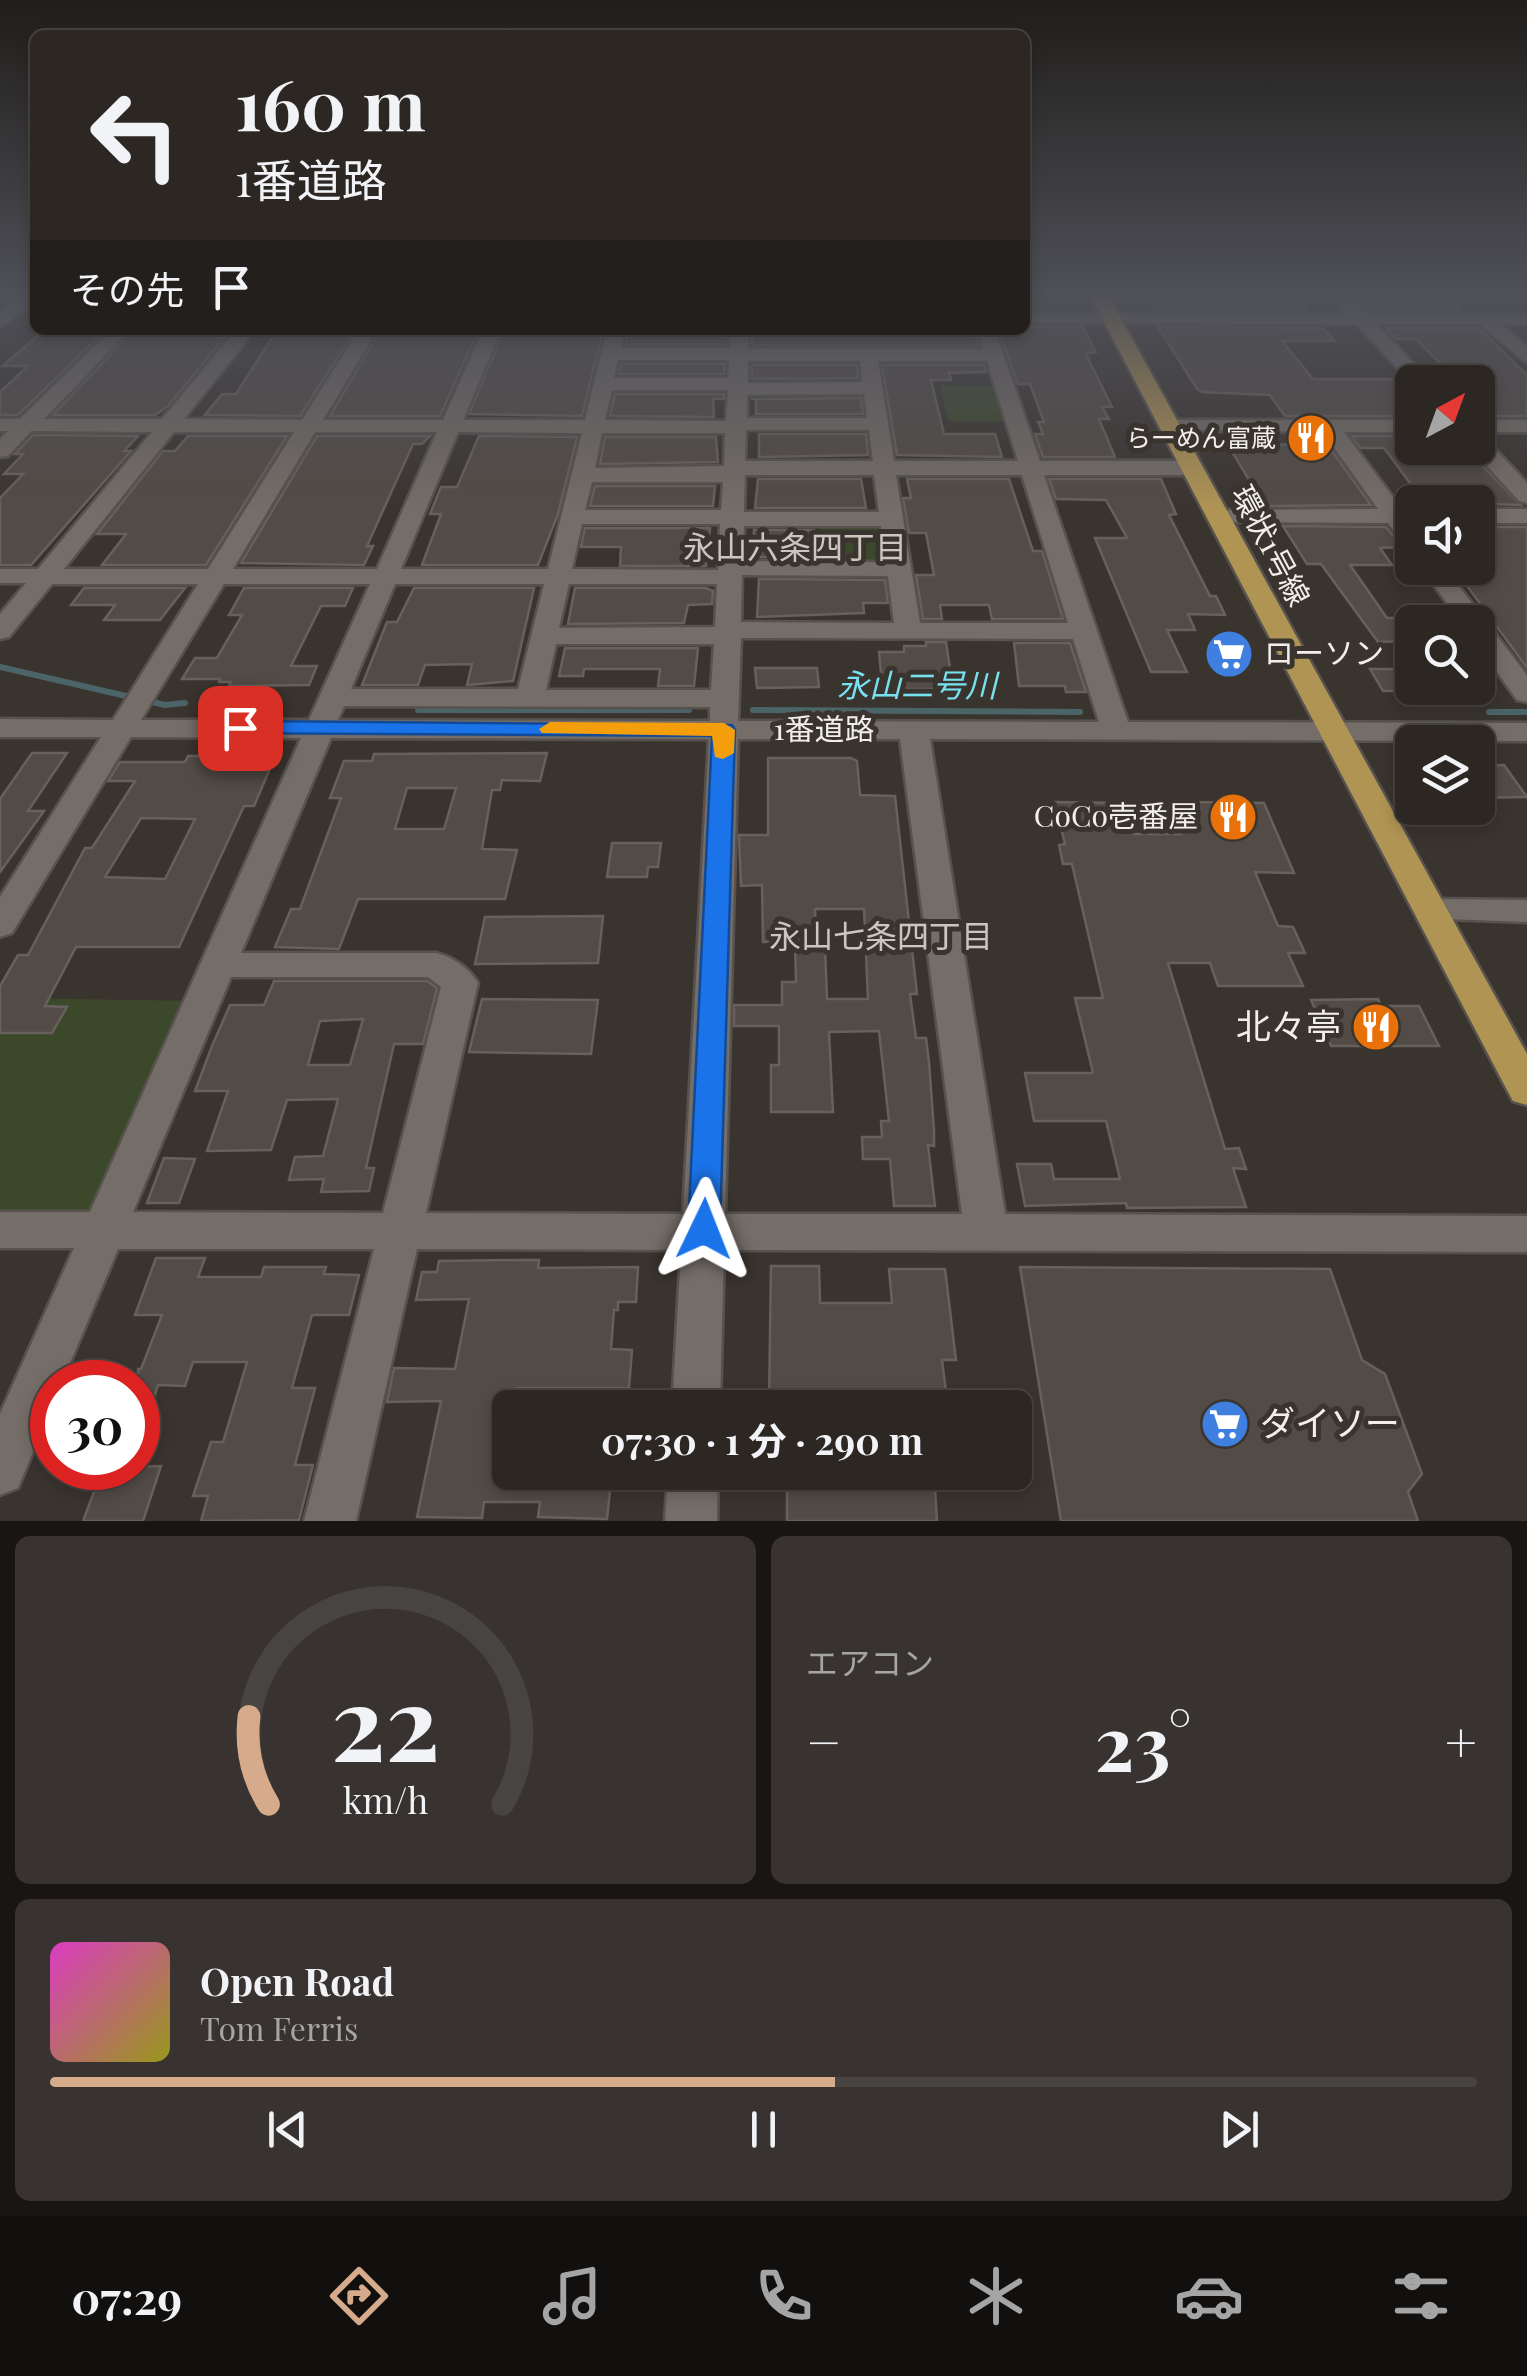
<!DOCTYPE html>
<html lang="ja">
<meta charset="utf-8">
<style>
:root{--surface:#2c2723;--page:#383330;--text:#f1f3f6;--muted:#a6a5a6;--line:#484441;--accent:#d6ab8b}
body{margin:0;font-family:"Playfair Display","Noto Sans JP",serif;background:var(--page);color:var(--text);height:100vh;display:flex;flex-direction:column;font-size:38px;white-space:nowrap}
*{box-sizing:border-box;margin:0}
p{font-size:32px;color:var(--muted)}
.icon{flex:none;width:55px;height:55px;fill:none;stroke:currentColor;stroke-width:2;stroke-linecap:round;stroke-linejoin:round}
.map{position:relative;height:1521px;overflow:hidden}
.sheet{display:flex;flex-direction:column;gap:15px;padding:15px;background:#181513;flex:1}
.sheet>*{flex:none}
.banner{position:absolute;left:30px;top:30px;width:1000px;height:305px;border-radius:15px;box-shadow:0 5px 15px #0003,0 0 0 2px var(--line);background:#2c2723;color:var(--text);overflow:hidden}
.needle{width:65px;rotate:41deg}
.fabs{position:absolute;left:1395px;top:365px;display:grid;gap:20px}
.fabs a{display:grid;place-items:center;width:100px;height:100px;border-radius:15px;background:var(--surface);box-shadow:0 5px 15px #0003,0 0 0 2px var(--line);font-size:50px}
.speed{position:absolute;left:30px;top:1360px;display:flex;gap:20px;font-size:50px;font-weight:700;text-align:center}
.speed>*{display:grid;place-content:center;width:130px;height:130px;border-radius:50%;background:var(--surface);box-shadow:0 5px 15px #0003,0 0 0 2px var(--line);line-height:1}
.speed .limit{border:15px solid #d22;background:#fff;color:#111}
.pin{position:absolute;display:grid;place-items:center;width:85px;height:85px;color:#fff;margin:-42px;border-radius:20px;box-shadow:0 5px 15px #0006}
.me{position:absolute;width:110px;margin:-55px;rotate:2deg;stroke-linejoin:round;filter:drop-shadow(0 0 8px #0008)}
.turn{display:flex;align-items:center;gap:35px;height:210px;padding:0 40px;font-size:45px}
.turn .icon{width:130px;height:130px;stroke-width:2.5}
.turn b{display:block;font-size:70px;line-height:85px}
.then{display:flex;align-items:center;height:95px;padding:0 40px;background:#0003;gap:20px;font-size:38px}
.big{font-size:75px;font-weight:700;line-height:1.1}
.sheet .card{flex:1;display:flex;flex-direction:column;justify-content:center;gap:15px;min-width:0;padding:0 35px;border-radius:15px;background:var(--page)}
.sheet .dial{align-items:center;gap:0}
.dial svg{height:260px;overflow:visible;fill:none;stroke:var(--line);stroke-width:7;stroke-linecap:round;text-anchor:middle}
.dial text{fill:var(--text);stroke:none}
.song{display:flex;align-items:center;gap:30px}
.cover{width:120px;height:120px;border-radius:15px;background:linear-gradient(135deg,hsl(310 70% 55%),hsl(60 70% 35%))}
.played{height:10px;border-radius:5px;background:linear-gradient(90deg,var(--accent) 55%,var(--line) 55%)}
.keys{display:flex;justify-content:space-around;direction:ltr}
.heat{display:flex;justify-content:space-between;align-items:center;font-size:55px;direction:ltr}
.sheet .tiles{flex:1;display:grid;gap:15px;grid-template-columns:1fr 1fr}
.card:last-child{grid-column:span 2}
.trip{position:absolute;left:492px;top:1390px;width:540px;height:100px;border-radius:15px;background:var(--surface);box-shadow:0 5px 15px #0003,0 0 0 2px var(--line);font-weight:700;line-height:100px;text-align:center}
.dock{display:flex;height:160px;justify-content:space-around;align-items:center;background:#12100e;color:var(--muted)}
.dock .icon{width:70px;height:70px}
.dock .on{color:var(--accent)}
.dock b{font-size:45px;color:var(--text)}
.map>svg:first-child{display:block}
.green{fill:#3c482a}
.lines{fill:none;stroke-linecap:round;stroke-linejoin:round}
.stream{stroke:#4b6467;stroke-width:6}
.building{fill:#524b46;stroke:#67605b;stroke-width:2.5;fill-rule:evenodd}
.minor-casing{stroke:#57524e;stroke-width:5}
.major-casing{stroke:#57524e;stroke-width:5}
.minor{fill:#746d68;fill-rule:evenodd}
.major{fill:#b09454;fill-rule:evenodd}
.route{fill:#1a73e8;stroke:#114b97;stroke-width:2.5}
.slow{fill:#f59e0b}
.labels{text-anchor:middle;stroke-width:10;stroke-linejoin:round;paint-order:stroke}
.far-poi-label{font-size:25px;fill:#f2eeeb;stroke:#3a342f;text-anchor:end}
.street-label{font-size:30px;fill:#f2eeeb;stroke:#3a342f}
.poi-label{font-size:30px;fill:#f2eeeb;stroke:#3a342f;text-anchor:start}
.neighbourhood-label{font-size:32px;fill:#cdc5bf;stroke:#3a342f}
.water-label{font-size:32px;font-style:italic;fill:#78e1ef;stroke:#3a342f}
.near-poi-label{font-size:35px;fill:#f2eeeb;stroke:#3a342f;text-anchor:end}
</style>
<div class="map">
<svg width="1527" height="1521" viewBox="0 0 1527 1521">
<rect width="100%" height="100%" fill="#3a342f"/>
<g class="green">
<path d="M940 385 1005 386 1017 422 948 421Z"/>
<path d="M818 519H891L899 569 824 568Z"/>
<path d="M0 998 201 1001 103 1231 0 1230Z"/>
</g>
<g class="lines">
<g class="stream">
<path d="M0 667 165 705 185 703"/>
<path d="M418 710H689"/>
<path d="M753 710 1080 712"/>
<path d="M1489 712H1527"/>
</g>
</g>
<g class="building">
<path d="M1146 297H1295L1307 309H1154Z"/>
<path d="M1356 297 1449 299 1461 310 1368 309Z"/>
<path d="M1025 327H1083L1096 352 1086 354 1112 407H1102L1109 419H1099L1115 457H1043L1035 434H1043L1038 422H1044L1030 384H1018L999 331 1025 330Z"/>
<path d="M1158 327 1323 328 1335 341H1282L1313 379H1402L1412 388V416H1285L1270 395 1202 392 1197 389Z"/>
<path d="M1386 328H1479L1527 375V416H1478V382H1458L1416 339H1396Z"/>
<path d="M45 330H106L18 415H0V392L28 366H2Z"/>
<path d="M134 330H224L217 338H224L168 406 155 415H53Z"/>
<path d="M277 330H355L300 416 205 415 222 394H236Z"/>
<path d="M381 330 478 331 440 416H330Z"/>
<path d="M603 330 582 416 469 414 504 331Z"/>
<path d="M628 330H727L726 344H626Z"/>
<path d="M753 330 973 331 978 345H752Z"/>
<path d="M621 364H725L724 374H619Z"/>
<path d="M752 365H857L858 378 752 379Z"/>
<path d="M882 365H984L986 372 949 373 951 380H931L944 434H995L1002 457 897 455Z"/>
<path d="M615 394H724V399H713L714 417 610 416Z"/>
<path d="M861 398 863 414H756V399H751Z"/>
<path d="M759 434H866L868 455 759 457Z"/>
<path d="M33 435 138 436 124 451H131L31 565H0V498L23 474H4L23 454H15Z"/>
<path d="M1299 435 1321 436 1371 505 1270 506 1265 498H1260L1223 437H1247L1251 444 1306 445Z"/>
<path d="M188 436H287L206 565H102L126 534H97L163 451H175Z"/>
<path d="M317 436H430L422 444H413L367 546H373L364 565 241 563Z"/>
<path d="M479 436 577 437 558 514 538 565H422L441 514H430L441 487H457Z"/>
<path d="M1352 436H1412V448L1469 452 1521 505 1424 502 1384 448H1360Z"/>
<path d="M605 437H716L718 462 600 464Z"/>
<path d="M758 479H861L866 508H755Z"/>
<path d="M907 479H1009L1033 551H1042L1063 619H992L989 605H940L942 619H923L916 575H934L926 533H909L903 498H911Z"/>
<path d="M1049 479H1161L1176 514 1169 515 1210 596H1216L1225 615 1188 614 1195 630H1167L1187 672H1151L1095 538H1127L1106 500 1056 499Z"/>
<path d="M595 486H715L713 506H590Z"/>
<path d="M1283 526 1386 527 1402 547 1380 548 1392 565H1350L1387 618H1398L1412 641 1378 642 1321 564H1307Z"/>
<path d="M1478 527H1527V668L1454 568H1478Z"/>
<path d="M585 528H710L706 566H620L621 547H581Z"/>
<path d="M754 530H814L817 558 760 557V554H753Z"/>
<path d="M759 579 885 580 888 603H863L864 613 757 617Z"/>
<path d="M84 588H185L160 620H104L115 605H71Z"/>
<path d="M244 588H353L345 606H321L291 666H317L309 685 229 686 231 682H219L220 679H182L195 658H217L242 615H229Z"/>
<path d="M414 588H534L513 681 467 685 472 664 425 665 418 685H362L387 622H397Z"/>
<path d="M575 588H706L713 591 712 604 688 605 684 623 568 624Z"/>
<path d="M926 642H946L954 695 933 694 932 689H902L901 683H882L879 652H904V646H926Z"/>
<path d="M1014 643H1070L1086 692H1066L1065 686H1019Z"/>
<path d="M565 648H698L694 686H658L660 669H584L583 676H559Z"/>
<path d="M755 668H817L819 687 757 688Z"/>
<path d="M1370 669H1404L1412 688 1419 691H1383Z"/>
<path d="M227 750H278L254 806H244L179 947H76L45 1006 67 1007 52 1033H0V986L18 955H28L85 848H92L135 781H108L120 762H185L188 756H225ZM141 818 195 819 165 879 105 877Z"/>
<path d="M32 753H67L28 811H44L0 872V799Z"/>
<path d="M547 753 540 781 502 780 500 790H492L482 849 517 850 505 899H358L339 949 275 947 291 909H300L341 798H330L344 761H372L374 754ZM407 788H456L444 829H395Z"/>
<path d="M768 758H851L857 761 860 795 895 796 917 994H910L916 1038H926L929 1062 934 1130V1146L928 1145 935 1206H894L890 1159H863L862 1137H882L881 1121H889L879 1031 829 1032 833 1112H771V1065H779V1026H734V1005H782V982H796L795 942H763L762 885 741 886 739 835H768ZM815 909H864L868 999H827L825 948H817Z"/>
<path d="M1504 765 1527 797 1478 798V766Z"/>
<path d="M1055 802 1124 803 1133 834H1181L1174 818H1197L1192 802 1264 803 1294 873 1255 872 1278 926 1293 927 1305 953H1288L1303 986H1218L1210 963H1168L1225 1149 1239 1148 1246 1169 1233 1168 1246 1207 1127 1208 1126 1203 1025 1206 1017 1164H1051L1054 1179H1120L1106 1121H1034L1025 1073H1093L1075 998H1103L1072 864H1063L1059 845 1065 844Z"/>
<path d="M612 843H661L658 867H648L647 877H607Z"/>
<path d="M603 916 598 963 475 964 485 917Z"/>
<path d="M274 981H427L437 988 423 1044H394L366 1168H374L369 1191 321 1192 324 1179 289 1180 295 1157 323 1156 338 1099 287 1100 271 1150 207 1151 228 1091H195L212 1046 230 1005H264ZM363 1019 350 1065H308L320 1021Z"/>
<path d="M482 999 598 1000 591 1054 469 1052Z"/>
<path d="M1378 999 1381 1006H1419L1439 1046H1331L1311 1000Z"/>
<path d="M164 1158 195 1159 179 1203H147Z"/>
<path d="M156 1258H205L198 1277H261L264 1267H326L324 1274 359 1275 349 1315H312L292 1388H315L295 1465H313L299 1520 201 1521 208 1496H193L211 1442H223L247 1362H193L185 1386 158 1385 141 1437H138V1369H141L162 1315H135Z"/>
<path d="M519 1260H539L538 1268 638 1267 636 1302H618V1310H614L611 1349 632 1350 629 1388H517L514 1408H510L503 1472 612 1473 607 1519 538 1517 540 1502H484L482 1518 417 1517 441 1401 387 1402 394 1368 455 1369 469 1299 416 1300 422 1272H437L439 1261Z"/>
<path d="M771 1266H819L820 1303H892L889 1269H945L956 1360H942L948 1408 769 1403Z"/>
<path d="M1020 1267 1330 1269 1362 1360 1385 1374 1422 1474 1408 1492 1418 1521H1061Z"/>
<path d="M161 1466 143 1521H83L103 1468Z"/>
<path d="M871 1472H934L937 1521H787V1482L872 1483Z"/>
</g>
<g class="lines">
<g class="minor-casing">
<g id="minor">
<path d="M21 297H35V302L0 327V313Z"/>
<path d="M1332 297H1350L1366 313 1527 314V324H1501L1527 347V363L1480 324H1376L1431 382 1412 384 1357 324 1025 323V313H1347Z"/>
<path d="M111 330H130L44 419H162L236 330H255L184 419 302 420 359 330H377L323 420H443L483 330H501L463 420H585L607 330H625L621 348H730L731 330H749L748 349H983L977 330H995L1040 461H1192L1203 468 1192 475H1044L1128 722 1527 723V741L930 739 1005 1214 1527 1216V1252L724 1250 720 1408H672L681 1250 417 1249 356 1521H304L374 1249H118L62 1382H52V1405L18 1488 0 1495V1414L74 1248H0V1212H90L301 738 131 737 12 933 0 937V897L101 737H0V719L113 720 198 584H52L9 637 0 639V614L26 583H0V569H38L152 432 31 431 8 456 0 457V439L8 431H0V419H20ZM618 360H729L728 378H614ZM748 361H860L862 382 748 383ZM878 361H987L1018 461H894ZM612 390H728L726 421 605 420ZM864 394 867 418H747V395ZM746 430H869L873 461H745ZM174 432H294L208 569H64ZM315 432H437L377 569H233ZM458 432 582 433 548 569H401ZM602 433H725L724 466 595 468ZM745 475H874L879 512H744ZM896 475H1022L1068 623H920ZM592 482H723L721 510H585ZM582 524H720L718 570 572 569ZM744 526H881L886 562 743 561ZM742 575 888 576 894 623 741 622ZM224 584H370L309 720H141ZM395 584H544L518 689H351ZM569 584H717L715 627 559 628ZM741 638 1073 639 1099 722 738 721ZM556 644H714L711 690H546ZM344 706 710 707V721L338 720ZM331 738 709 739 683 1214 426 1213 478 983C469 968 453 957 436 953H241ZM738 739H900L962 1214H725ZM231 977H428L441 987 383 1213 133 1212Z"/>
<path d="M1171 420H1412V432H1344L1402 509H1412V546L1404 544 1388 523 1210 522 1206 517 1218 510 1378 509 1323 432 1164 430 1161 426Z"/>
<rect x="1478" y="420" width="49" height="12"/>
<path d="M1478 436 1485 438 1527 483V503L1519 501 1471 448H1478Z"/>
<rect x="1478" y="509" width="49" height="14"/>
<path d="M1421 568H1445L1527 675V702L1517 700 1478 645V622H1461Z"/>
<path d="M1430 899 1527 900V922L1418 918 1413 910 1418 902Z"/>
<path d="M668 1472H718L717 1521H665Z"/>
</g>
</g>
<g class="major-casing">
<path id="major" d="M1091 297H1109L1527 1054V1105L1513 1101 1507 1090Z"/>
</g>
<use href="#minor" class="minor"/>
<use href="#major" class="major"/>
</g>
<linearGradient id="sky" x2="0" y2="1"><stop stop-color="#201d1a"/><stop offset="0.58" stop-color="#4f5058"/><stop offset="1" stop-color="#4f5058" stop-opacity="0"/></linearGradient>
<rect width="1527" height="510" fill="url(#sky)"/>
<path class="route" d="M240 721 732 725 735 730 720 1229 716 1239 704 1243 692 1239 688 1229 712 736 232 733 229 728Z"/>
<path class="slow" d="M550 722 724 723 735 730 734 753 723 759 715 757 712 736 542 733 539 729Z"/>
<defs>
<g id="restaurant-disc" transform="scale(2.5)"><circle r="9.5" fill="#e8710a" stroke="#3a342f"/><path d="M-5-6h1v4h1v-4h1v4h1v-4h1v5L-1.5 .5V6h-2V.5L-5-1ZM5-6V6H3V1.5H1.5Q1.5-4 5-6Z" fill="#fff"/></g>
<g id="supermarket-disc" transform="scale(2.5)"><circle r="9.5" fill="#3f7fe0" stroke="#3a342f"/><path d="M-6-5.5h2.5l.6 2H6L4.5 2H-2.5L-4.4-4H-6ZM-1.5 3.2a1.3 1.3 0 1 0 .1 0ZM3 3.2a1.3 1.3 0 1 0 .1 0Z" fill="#fff"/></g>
</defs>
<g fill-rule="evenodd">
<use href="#restaurant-disc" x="1311" y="438"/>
<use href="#supermarket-disc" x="1229" y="654"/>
<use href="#restaurant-disc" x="1233" y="817"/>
<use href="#restaurant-disc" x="1376" y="1027"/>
<use href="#supermarket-disc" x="1225" y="1424"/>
</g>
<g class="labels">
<g class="far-poi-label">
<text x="1276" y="447">らーめん富蔵</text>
</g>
<g class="street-label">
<text transform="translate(1270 546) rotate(62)" y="10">環状1号線</text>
<text x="824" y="740">1番道路</text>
</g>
<g class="poi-label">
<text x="1264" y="664">ローソン</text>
<text x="1198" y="827" text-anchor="end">CoCo壱番屋</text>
</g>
<g class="neighbourhood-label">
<text x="795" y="559">永山六条四丁目</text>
<text x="881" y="948">永山七条四丁目</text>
</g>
<g class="water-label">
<text x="917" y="697">永山二号川</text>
</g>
<g class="near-poi-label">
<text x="1341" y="1039">北々亭</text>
<text x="1260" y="1436" text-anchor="start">ダイソー</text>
</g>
</g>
</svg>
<div class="fabs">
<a><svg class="needle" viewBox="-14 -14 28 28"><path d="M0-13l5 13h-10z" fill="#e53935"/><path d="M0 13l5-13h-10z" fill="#a6a5a6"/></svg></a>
<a><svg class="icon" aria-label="sound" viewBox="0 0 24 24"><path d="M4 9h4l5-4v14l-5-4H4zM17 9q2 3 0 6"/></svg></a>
<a><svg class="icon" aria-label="search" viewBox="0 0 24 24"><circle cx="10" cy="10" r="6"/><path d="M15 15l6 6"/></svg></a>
<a><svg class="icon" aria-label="layers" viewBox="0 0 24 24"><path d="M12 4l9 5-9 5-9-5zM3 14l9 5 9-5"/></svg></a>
</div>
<div class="speed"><div class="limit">30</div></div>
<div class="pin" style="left:240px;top:728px;background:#d93025"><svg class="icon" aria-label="arrive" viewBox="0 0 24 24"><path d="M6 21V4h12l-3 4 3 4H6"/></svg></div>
<svg class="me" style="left:704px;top:1229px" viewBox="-20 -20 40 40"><path d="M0-17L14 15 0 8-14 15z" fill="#1a73e8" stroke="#fff" stroke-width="4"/></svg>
<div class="trip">07:30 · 1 分 · 290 m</div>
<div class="banner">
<div class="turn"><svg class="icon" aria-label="left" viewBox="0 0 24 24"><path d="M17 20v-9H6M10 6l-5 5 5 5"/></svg><div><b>160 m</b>1番道路</div></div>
<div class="then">その先<svg class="icon" aria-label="arrive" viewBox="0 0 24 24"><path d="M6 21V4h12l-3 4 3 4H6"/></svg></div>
</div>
</div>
<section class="sheet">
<div class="tiles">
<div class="card dial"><svg viewBox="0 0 100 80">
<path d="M14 69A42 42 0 1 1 86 69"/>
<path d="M14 69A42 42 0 0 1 8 42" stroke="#d6ab8b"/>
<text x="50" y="56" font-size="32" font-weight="700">22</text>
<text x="50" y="72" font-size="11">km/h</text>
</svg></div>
<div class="card"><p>エアコン</p>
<div class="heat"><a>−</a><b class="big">23°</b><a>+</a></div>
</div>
<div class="card">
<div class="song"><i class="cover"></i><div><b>Open Road</b><p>Tom Ferris</p></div></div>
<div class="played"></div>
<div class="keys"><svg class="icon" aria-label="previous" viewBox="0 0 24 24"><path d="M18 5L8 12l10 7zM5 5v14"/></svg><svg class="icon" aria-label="pause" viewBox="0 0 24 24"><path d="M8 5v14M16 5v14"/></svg><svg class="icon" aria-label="next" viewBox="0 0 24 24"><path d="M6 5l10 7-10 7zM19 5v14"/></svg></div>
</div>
</div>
</section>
<nav class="dock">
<b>07:29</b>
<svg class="icon on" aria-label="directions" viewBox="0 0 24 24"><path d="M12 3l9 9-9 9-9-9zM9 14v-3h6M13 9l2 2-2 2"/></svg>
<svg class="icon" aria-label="music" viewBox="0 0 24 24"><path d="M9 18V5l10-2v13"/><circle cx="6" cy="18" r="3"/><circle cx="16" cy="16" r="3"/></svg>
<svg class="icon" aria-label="phone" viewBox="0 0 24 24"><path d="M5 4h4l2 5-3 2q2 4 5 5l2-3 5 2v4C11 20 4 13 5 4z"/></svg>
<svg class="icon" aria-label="climate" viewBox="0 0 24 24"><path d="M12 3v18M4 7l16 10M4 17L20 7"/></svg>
<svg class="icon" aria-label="car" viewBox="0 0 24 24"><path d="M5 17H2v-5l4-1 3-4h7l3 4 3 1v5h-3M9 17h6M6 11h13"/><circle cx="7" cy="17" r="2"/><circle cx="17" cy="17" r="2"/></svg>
<svg class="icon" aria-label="filters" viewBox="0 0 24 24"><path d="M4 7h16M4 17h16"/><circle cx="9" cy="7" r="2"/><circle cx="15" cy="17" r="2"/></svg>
</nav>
